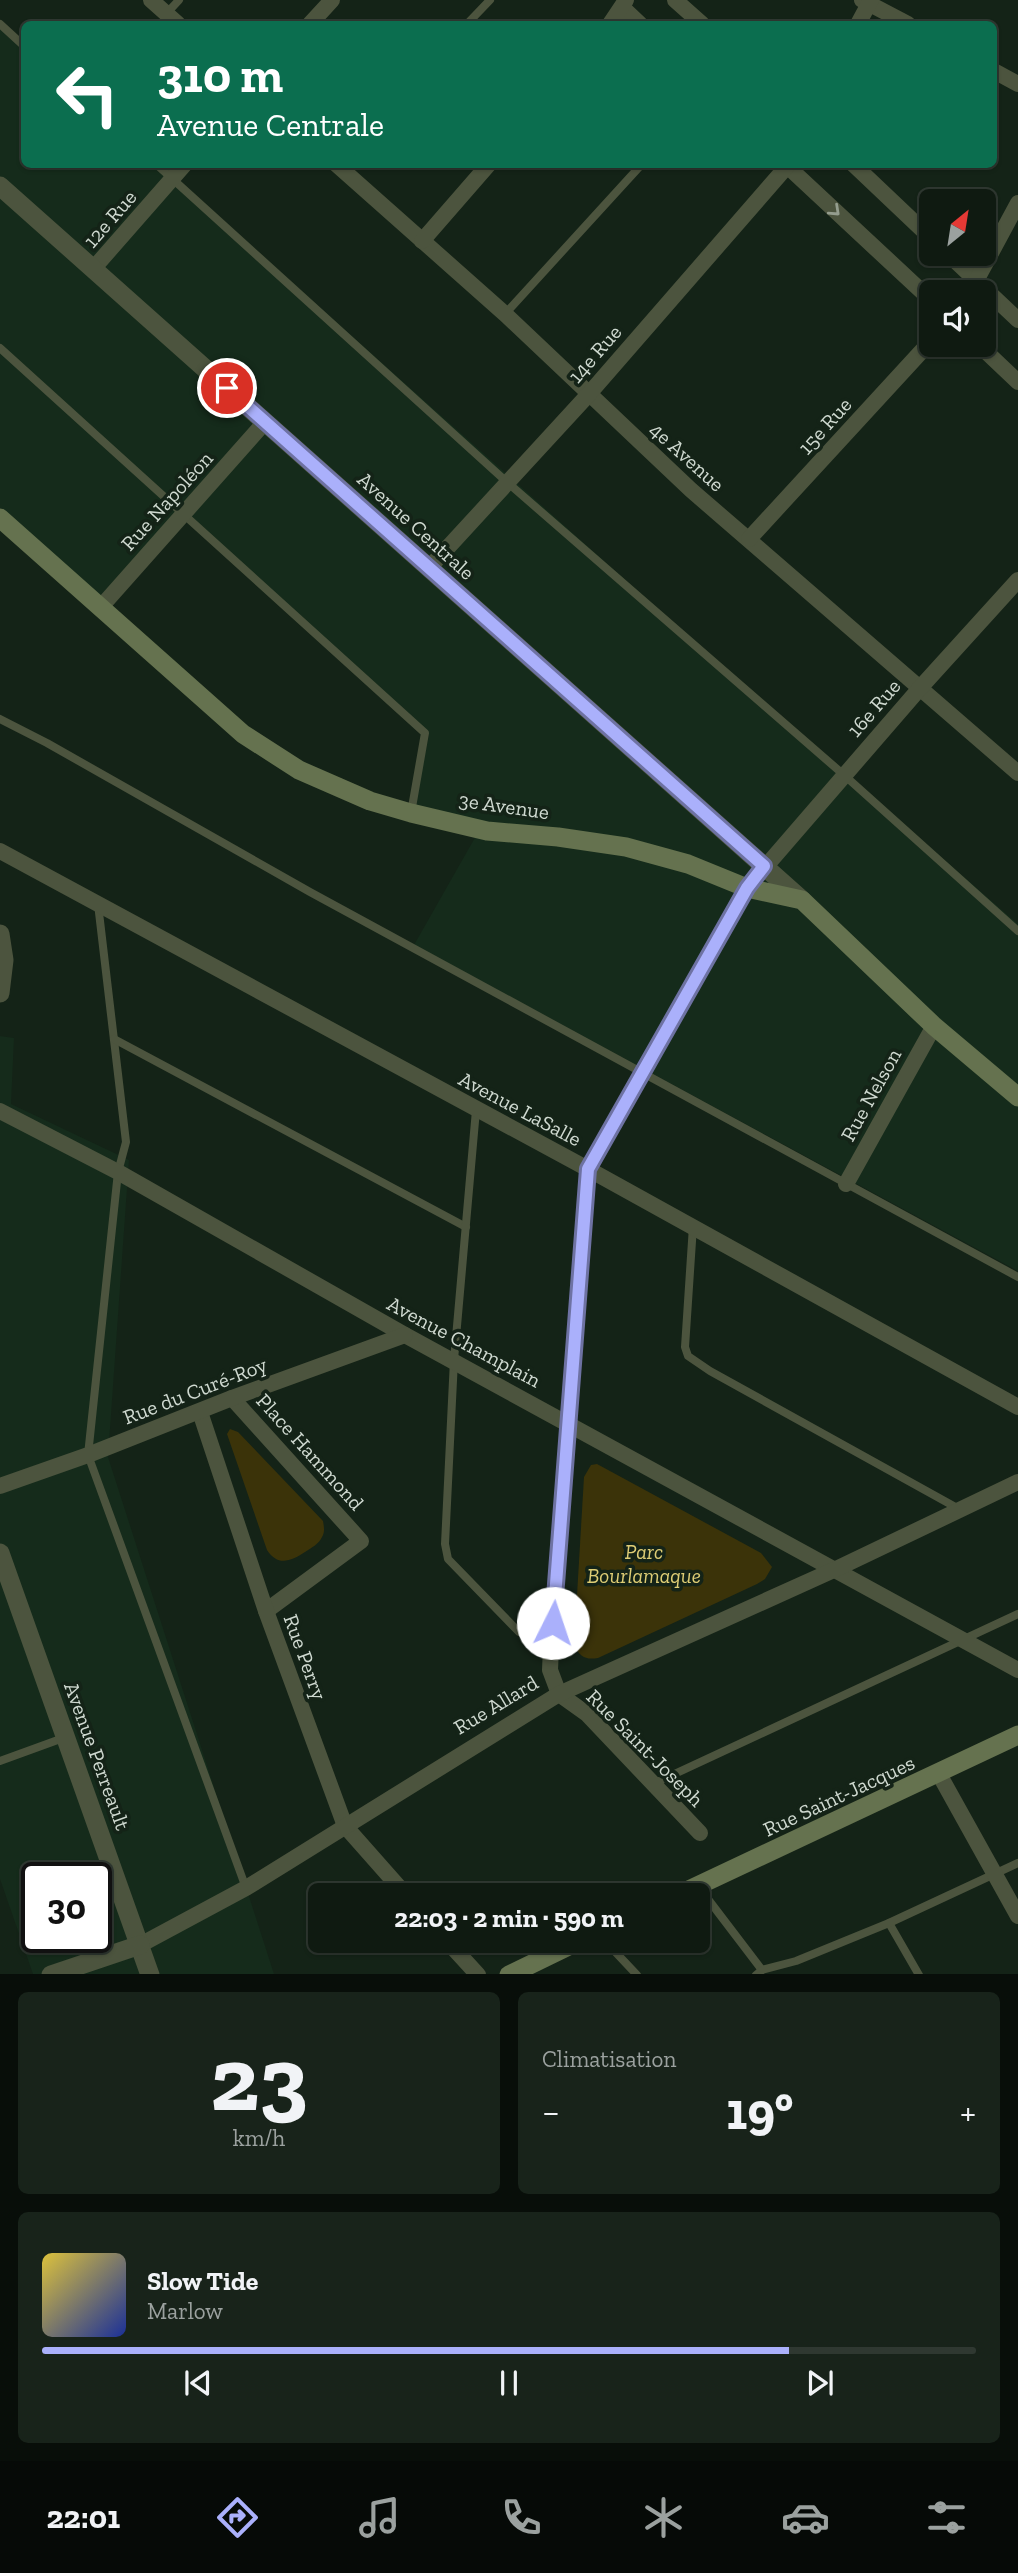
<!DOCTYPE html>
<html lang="fr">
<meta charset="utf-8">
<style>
:root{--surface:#0f1a11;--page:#18231a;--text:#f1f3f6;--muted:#9ba19f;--line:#2f3831;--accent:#aab0fb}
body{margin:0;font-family:"Zilla Slab",serif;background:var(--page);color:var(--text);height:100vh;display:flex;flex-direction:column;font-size:26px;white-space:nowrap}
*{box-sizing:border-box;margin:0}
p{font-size:23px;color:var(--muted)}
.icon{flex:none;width:38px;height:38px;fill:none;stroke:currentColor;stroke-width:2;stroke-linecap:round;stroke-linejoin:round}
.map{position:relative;height:1974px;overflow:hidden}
.drawer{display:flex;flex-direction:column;gap:18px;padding:18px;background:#080e09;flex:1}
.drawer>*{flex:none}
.top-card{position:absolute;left:21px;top:21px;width:976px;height:147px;border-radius:10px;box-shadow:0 2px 5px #0004,0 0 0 2px var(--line);background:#0b6e4f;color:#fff;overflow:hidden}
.needle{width:46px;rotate:30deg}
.fabs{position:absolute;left:919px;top:189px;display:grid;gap:14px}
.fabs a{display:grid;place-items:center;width:77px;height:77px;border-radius:10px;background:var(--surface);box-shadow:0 2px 5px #0004,0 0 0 2px var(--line);font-size:35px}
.speed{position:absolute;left:21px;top:1862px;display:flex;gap:14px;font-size:35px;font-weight:700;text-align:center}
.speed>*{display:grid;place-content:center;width:91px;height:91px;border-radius:50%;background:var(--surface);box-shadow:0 2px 5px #0004,0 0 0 2px var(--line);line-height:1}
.speed .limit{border:4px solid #111;border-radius:10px;background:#fff;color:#111}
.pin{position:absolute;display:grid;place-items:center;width:60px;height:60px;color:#fff;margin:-30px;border:4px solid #fff;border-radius:50%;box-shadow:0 2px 7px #0007}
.me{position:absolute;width:77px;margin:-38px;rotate:4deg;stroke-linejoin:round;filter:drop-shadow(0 0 5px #0008)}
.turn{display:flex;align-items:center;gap:24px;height:147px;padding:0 21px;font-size:32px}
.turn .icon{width:91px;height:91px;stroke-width:2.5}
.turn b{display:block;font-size:49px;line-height:60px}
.big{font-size:52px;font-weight:800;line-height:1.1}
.drawer .widget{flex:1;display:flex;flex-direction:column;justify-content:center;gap:10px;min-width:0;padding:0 24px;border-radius:10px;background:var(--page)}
.drawer .dial{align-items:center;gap:0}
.dial b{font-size:91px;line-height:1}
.song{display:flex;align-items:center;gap:21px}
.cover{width:84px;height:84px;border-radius:10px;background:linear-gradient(135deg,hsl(50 70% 55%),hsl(230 70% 35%))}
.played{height:7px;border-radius:4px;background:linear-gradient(90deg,var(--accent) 80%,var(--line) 80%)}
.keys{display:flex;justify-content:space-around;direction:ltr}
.heat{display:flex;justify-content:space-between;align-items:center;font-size:38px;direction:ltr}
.drawer .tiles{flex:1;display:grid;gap:18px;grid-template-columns:1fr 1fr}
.widget:last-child{grid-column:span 2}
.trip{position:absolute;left:308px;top:1883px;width:402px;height:70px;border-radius:10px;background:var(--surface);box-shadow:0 2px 5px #0004,0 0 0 2px var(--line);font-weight:800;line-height:70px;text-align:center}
.tab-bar{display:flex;height:112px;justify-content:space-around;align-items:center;background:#060a07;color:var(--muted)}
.tab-bar .icon{width:49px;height:49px}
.tab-bar .on{color:var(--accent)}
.tab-bar b{font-size:32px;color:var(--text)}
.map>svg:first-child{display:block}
.built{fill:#152b1b;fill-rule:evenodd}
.green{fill:#3b3309}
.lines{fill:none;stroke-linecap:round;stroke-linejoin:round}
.service{stroke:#4c543e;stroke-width:8}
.minor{stroke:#4c543e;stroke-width:16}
.tertiary{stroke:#4c543e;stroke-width:19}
.secondary{stroke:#65724f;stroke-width:19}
.oneway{stroke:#949d8e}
.route-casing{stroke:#6e72a3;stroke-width:18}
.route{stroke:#aab0fb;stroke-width:12}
.labels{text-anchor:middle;stroke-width:7;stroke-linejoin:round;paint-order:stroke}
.street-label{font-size:21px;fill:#cfd9d0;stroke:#142317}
.park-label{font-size:21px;font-style:italic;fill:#decd75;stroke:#142317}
</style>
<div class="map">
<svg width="1018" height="1975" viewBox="0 0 1018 1975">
<rect width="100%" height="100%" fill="#142317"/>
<g class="built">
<path d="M0 22 24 44V164L160 165 723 667 1018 924V1271L414 945 481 827 413 811 429 735 185 515 102 607 0 516Z"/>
<path d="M0 1036 14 1038 11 1104 129 1160 108 1457 274 1974H33L0 1879ZM37 1878H96V1937H37Z"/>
</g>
<g class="green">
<path d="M230 1429 238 1432 323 1521C324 1527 325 1532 322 1537 319 1544 311 1548 305 1552 291 1561 278 1567 267 1550L227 1434Z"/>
<path d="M597 1464 761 1553 772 1567 765 1579 757 1584 598 1658C585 1660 581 1657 574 1646L584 1477 591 1465Z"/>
</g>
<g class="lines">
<g class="service">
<path d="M166 14 179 0"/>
<path d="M0 24 24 46"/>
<path d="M467 24 490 0"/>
<path d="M156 164 508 483 844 775 1018 931"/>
<path d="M505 314 642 164"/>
<path d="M0 348 425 733 411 813"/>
<path d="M0 719 47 743 310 892 1018 1277"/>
<path d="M98 904 126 1142 118 1172 88 1455 246 1888"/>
<path d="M114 1039 466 1227"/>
<path d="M476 1110 454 1360 445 1544 448 1559 519 1632 551 1647"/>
<path d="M693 1226 685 1347 688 1356 710 1371 959 1509"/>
<path d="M0 1761 66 1737"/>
<path d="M653 1784 1018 1614"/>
<path d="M698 1886 762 1970"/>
<path d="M889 1923 919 1975"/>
<path d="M605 1941 637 1975"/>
<path d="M756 1975 762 1970 796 1961 889 1923 1018 1863"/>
</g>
<g class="minor">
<path d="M151 0 178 24"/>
<path d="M675 0 702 24"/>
<path d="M862 0 908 24"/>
<path d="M622 7 640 24"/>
<path d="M310 24 332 0"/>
<path d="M610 24 626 0"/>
<path d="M858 24 871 0"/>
<path d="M994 71 1018 84"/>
<path d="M336 164 505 314 691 490 1018 773"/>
<path d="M785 164 931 300"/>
<path d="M853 164 931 238"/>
<path d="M422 241 489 164"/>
<path d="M948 254 1018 320"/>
<path d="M93 269 185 164"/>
<path d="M970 292 1018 203"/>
<path d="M979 345 1018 382"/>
<path d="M749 539 931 341"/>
<path d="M429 568 588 395 789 164"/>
<path d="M100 608 265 422"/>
<path d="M0 851 588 1169 1018 1407"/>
<path d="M0 1111 118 1172 405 1335 1018 1670"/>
<path d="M846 1184 934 1026"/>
<path d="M232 1398 361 1541 266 1611"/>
<path d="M200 1412 266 1611 345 1826 406 1895"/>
<path d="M0 1486 88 1455 232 1398 405 1335"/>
<path d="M559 1694 550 1670 551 1647 588 1169 747 888 920 688 1018 580"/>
<path d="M559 1694 587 1714 700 1833"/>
<path d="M939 1774 1018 1916"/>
<path d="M447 1941 478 1975"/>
<path d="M140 1945 246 1888 559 1694 836 1569 1018 1482"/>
</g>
<g class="tertiary">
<path d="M0 186 802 900"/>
<path d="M0 934 4 960 0 993"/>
<path d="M0 1553 150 1975"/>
<path d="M51 1975 140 1945"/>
</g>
<g class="secondary">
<path d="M0 518 243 734 299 770 370 801 411 813 487 831 558 837 626 847 688 864 747 888 802 900 934 1026 1018 1097"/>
<path d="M678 1895 1018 1735"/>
<path d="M509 1975 579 1941"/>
</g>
</g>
<defs><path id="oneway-chevron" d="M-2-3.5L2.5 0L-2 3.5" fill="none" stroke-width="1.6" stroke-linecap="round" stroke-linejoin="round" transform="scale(1.75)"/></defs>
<use class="oneway" href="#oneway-chevron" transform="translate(835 211) rotate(43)"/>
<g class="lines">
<g class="route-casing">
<path id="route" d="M227 388 764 866 747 888 588 1169 553 1623"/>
</g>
<use href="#route" class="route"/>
</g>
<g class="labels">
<g class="street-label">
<text transform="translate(110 219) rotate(-49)" y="7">12e Rue</text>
<text transform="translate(595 354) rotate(-49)" y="7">14e Rue</text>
<text transform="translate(825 426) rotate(-48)" y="7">15e Rue</text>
<text transform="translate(687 457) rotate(42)" y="7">4e Avenue</text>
<text transform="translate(167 501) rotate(-48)" y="7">Rue Napoléon</text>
<text transform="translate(416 526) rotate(42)" y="7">Avenue Centrale</text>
<text transform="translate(874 708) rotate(-49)" y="7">16e Rue</text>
<text transform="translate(504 806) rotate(8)" y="7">3e Avenue</text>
<text transform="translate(871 1095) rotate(-61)" y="7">Rue Nelson</text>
<text transform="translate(520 1109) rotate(28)" y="7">Avenue LaSalle</text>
<text transform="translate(464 1342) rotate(28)" y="7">Avenue Champlain</text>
<text transform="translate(195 1391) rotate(-21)" y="7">Rue du Curé-Roy</text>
<text transform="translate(310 1452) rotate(48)" y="7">Place Hammond</text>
<text transform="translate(305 1657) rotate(70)" y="7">Rue Perry</text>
<text transform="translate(496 1705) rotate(-31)" y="7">Rue Allard</text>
<text transform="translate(645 1748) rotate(45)" y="7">Rue Saint-Joseph</text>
<text transform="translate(97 1756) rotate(70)" y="7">Avenue Perreault</text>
<text transform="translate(839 1796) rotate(-25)" y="7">Rue Saint-Jacques</text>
</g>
<g class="park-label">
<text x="644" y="1559">Parc<tspan x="644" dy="24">Bourlamaque</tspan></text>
</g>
</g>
</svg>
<div class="fabs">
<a><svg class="needle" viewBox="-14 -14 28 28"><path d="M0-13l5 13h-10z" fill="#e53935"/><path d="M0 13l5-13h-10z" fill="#9ba19f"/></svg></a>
<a><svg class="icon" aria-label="sound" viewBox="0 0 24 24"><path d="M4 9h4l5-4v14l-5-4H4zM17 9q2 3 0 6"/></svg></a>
</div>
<div class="speed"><div class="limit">30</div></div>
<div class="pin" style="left:227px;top:388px;background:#d93025"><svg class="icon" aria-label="arrive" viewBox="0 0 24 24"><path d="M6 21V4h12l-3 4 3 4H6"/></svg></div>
<svg class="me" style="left:553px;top:1623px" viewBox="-20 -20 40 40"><circle r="19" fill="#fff"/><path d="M0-13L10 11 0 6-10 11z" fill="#aab0fb"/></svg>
<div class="trip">22:03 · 2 min · 590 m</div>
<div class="top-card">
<div class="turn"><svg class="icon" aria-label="left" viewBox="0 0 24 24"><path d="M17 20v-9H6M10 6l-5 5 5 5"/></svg><div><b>310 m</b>Avenue Centrale</div></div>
</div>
</div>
<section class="drawer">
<div class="tiles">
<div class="widget dial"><b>23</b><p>km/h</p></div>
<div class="widget"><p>Climatisation</p>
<div class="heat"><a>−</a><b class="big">19°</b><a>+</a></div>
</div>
<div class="widget">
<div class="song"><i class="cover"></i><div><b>Slow Tide</b><p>Marlow</p></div></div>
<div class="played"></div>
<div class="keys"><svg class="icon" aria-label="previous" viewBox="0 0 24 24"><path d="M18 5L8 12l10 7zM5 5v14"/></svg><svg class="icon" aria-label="pause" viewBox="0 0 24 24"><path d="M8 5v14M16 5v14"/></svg><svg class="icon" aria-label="next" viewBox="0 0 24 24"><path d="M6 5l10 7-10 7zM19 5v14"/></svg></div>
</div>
</div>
</section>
<nav class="tab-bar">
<b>22:01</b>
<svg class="icon on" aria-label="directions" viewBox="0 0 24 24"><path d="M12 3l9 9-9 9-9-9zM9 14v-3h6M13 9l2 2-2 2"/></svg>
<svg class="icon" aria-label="music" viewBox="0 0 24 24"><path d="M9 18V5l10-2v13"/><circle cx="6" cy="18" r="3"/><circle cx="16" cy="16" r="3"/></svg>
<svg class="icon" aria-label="phone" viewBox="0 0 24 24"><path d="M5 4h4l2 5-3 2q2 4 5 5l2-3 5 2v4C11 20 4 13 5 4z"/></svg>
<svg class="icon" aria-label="climate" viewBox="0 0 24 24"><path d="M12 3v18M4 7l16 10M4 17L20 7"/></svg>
<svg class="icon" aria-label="car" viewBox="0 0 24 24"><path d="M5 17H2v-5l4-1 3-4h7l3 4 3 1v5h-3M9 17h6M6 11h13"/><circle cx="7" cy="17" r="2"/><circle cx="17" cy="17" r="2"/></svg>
<svg class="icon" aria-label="filters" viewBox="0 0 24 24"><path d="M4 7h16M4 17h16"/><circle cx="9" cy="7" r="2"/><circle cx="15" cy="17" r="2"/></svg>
</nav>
